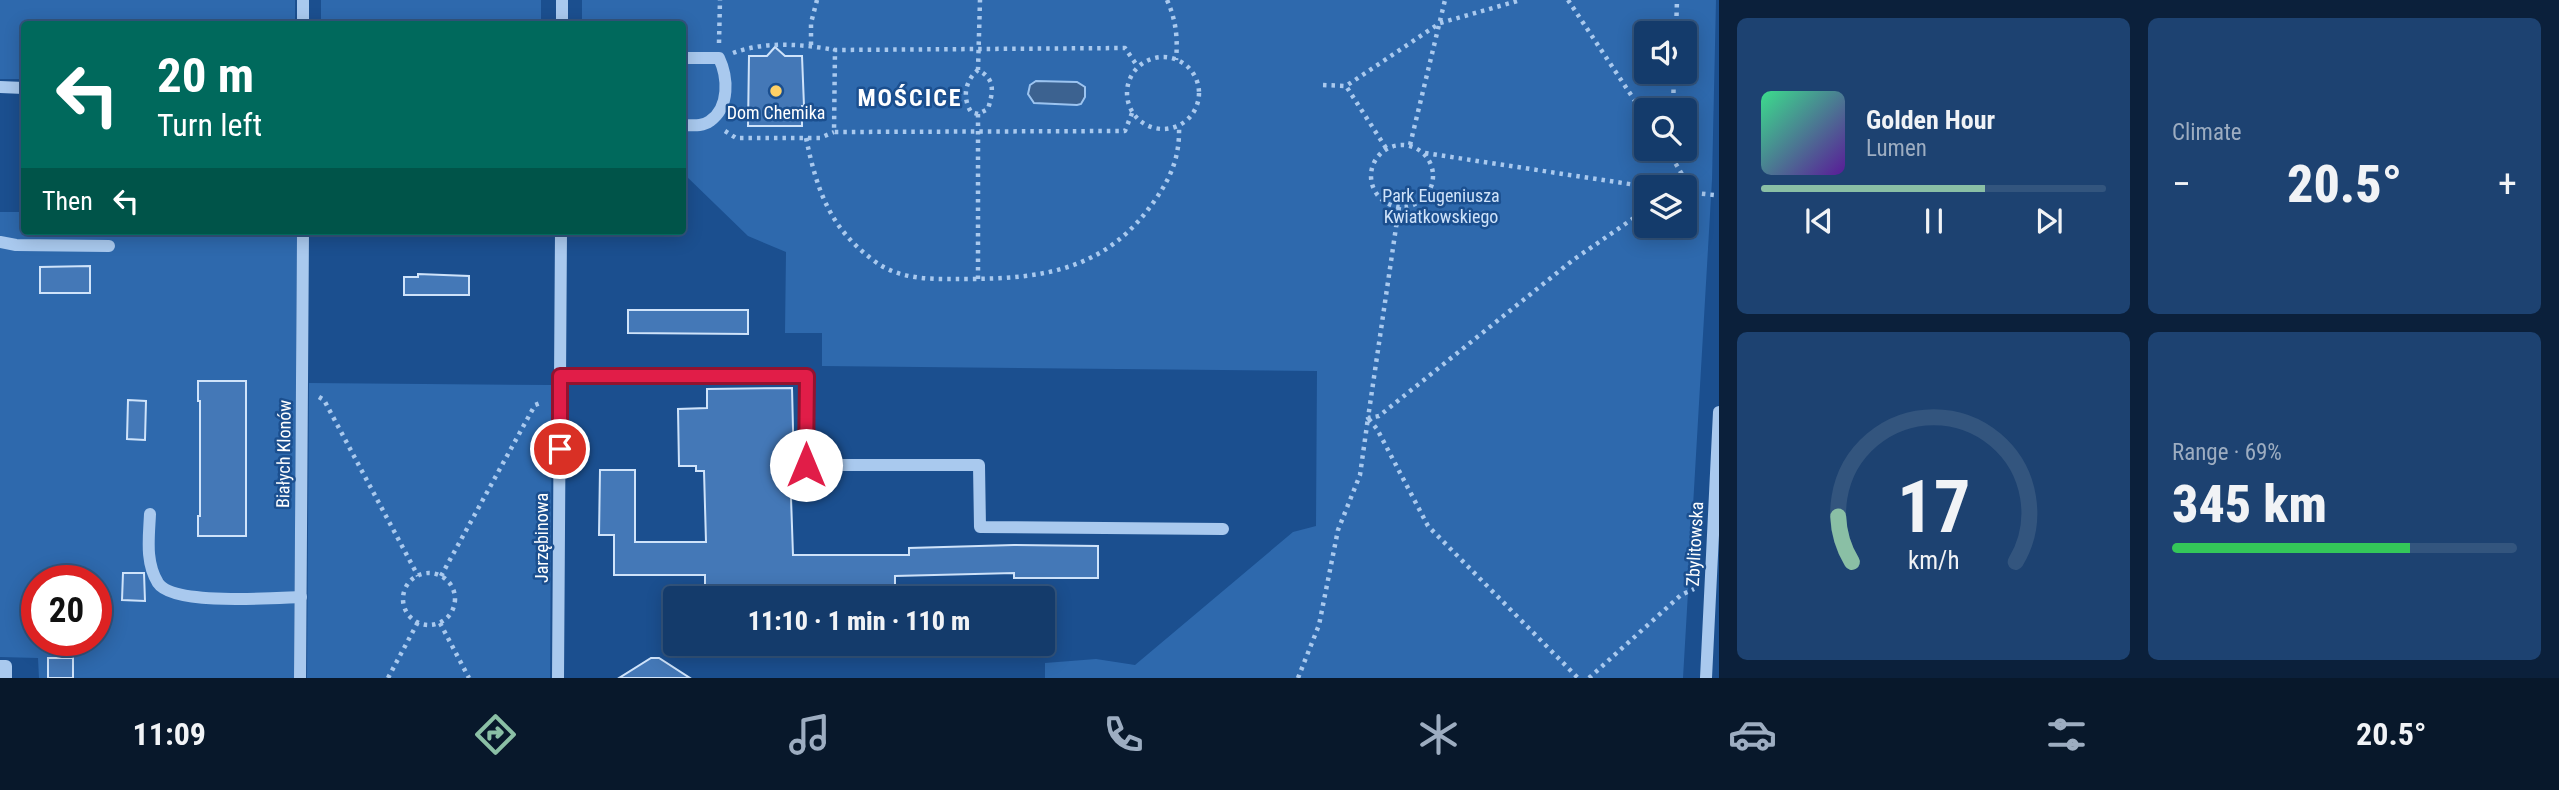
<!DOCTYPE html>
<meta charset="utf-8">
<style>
:root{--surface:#143b6b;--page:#1d4271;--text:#f1f3f6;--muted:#9dadc1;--line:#33557e;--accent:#8abfa5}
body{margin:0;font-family:"Roboto Condensed",sans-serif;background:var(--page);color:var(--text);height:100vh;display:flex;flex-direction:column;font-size:26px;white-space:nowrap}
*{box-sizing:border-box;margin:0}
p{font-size:23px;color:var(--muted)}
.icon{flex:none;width:38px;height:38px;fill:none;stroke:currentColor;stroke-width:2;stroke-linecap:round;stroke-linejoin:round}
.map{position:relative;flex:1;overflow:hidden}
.drawer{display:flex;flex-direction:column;gap:18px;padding:18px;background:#0b203b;width:840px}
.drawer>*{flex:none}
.hud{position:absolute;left:21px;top:21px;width:665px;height:214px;border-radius:7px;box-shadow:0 4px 18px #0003,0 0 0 2px var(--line);background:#00695c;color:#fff;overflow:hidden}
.tools{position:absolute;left:1634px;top:21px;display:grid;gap:14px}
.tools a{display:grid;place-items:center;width:63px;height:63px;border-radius:7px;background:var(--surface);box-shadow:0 4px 18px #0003,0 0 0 2px var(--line);font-size:35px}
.speed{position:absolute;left:21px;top:565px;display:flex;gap:14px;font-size:35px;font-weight:700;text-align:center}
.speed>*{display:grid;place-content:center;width:91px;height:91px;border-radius:50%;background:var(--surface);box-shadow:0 4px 18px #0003,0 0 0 2px var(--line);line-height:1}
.speed .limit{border:10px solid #d22;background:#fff;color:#111}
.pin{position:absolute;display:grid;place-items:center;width:60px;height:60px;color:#fff;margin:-30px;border:4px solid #fff;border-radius:50%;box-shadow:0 2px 7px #0007}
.me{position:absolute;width:77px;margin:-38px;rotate:0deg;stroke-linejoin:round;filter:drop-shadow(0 0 5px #0008)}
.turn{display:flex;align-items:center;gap:24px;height:147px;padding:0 21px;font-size:32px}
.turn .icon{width:91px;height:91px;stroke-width:2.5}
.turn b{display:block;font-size:49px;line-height:60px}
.then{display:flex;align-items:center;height:66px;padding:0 21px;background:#0003;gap:14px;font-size:26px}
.big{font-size:52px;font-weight:800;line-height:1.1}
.drawer .card{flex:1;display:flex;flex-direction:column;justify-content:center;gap:10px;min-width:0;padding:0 24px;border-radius:10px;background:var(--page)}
.drawer .dial{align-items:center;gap:0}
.dial svg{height:182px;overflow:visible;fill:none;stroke:var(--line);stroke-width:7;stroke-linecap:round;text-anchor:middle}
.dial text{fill:var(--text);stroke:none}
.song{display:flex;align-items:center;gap:21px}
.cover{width:84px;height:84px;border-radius:10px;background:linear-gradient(135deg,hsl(150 70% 55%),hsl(270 70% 35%))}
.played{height:7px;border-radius:4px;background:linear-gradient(90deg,var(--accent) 65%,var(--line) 65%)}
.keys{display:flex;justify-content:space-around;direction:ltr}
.heat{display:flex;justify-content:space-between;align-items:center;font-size:38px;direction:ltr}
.charge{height:10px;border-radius:5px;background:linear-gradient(90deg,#34c759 69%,var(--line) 0)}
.drawer .tiles{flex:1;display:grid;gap:18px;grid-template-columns:repeat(2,1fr)}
.trip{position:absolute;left:663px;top:586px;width:392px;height:70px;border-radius:7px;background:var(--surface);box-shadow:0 4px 18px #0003,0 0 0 2px var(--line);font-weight:800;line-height:70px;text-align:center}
.tabs{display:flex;height:112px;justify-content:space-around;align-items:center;background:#08182b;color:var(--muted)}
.tabs .icon{width:49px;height:49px}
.tabs .on{color:var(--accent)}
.tabs b{font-size:32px;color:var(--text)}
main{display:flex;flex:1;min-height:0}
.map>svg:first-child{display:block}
.green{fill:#2e69ad;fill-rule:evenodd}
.water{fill:#3c6290;stroke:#9cc4f0;stroke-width:2}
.building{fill:#4478b7;stroke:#cfe3fa;stroke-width:2}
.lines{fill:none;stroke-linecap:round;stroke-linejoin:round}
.path{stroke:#a9c9ee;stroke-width:4.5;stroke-dasharray:3.5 5;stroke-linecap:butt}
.minor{stroke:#a9c9ee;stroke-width:12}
.route-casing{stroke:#92132f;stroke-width:18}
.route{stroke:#e11d48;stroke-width:12}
.poi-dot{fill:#ffd166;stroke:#1b4f8f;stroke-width:2.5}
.labels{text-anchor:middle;stroke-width:5;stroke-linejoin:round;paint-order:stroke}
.poi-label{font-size:18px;fill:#fff;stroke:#1b4f8f}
.park-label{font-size:18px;fill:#cfe3fa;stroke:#1b4f8f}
.street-label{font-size:18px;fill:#fff;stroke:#1b4f8f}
.district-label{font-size:24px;font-weight:bold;letter-spacing:2px;fill:#fff;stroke:#1b4f8f}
</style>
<main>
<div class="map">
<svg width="1719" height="678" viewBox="0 0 1719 678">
<rect width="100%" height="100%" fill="#1b4f8f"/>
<g class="green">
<path d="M0 0H295V24H24V79H0Z"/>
<rect x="321" y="0" width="220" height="24"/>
<path d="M582 0H1716L1712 180 1683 678H1045V663L1096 659 1135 665 1293 532 1316 526 1317 371 822 366V333H785L786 252 748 236 683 173 682 24H582ZM1647 33H1685V72H1647ZM1647 110H1685V149H1647ZM1647 187H1685V226H1647Z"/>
<path d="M0 212H24V231H297L294 678H39L38 658 0 657ZM37 581H96V640H37Z"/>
<path d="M309 383 552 385 550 678H307Z"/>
</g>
<path class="water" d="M1036 81 1077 82 1085 87V97L1081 104 1077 105 1034 103 1028 94 1030 85Z"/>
<g class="building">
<path d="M775 47 785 56H802L804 106H802V126H748L749 56H767Z"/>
<path d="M90 266V293H40V267Z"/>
<path d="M418 274 469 276V295H404V277H418Z"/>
<path d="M628 310H748V334L628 333Z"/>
<path d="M198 381H246V536H198V516H200V401H198Z"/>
<path d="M792 388 794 469H790L793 555H909V548L1014 545 1098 546V578H1014V573L895 576V598H705V575H614V535H599L600 470H635V542H706L704 471H696V466H679L678 409 707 408V389Z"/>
<path d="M128 400 146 401 145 440 127 439Z"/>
<path d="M123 573H144L145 601 122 600Z"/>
<rect x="48" y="658" width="25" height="20"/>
<path d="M651 658H659L690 678H619Z"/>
</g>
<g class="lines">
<g class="path">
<path d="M1167 0C1176 20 1178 38 1176 60"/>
<path d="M1568 0 1647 119"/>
<path d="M1676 33 1677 0"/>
<path d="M719 43 720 0"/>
<path d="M811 45V23L817 0"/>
<path d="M733 53C765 41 802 44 835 50"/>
<circle cx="1163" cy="93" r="36"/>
<path d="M1323 85 1346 86"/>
<path d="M1673 110 1674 72"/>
<path d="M1132 113 1125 131 834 132 835 50 1125 48 1138 67"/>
<path d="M978 114 971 112C962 97 965 81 978 70"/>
<path d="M725 131 736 138H820L834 132"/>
<path d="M806 138C817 190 829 227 873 260 900 281 933 279 964 279 1044 279 1107 270 1155 200 1172 176 1180 155 1179 126"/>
<circle cx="1402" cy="176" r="31"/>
<path d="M1410 145 1445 0"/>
<path d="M1386 148 1346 86 1440 23 1521 0"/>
<path d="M1667 149 1693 193"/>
<path d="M1425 153 1649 187"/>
<path d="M1685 192 1714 195"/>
<path d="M1399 207 1368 418 1379 416 1573 260 1647 209"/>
<path d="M978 279V114L988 109C993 92 996 79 978 70L980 0"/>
<path d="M319 397 324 400 418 576"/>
<circle cx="429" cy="599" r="26"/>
<path d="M441 576 535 405 543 402"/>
<path d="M440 623 469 678"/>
<path d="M388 678 418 622"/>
<path d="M1298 678 1319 625 1338 530 1360 475 1368 418 1377 429 1428 526 1578 678"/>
<path d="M1589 678 1681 595 1694 589"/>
</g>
<g class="minor">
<path d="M303 24V0"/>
<path d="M562 24V0"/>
<path d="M682 58H719C728 77 730 107 710 121 702 127 692 125 682 125"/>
<path d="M0 87 24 88"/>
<path d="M0 242 16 245 109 246"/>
<path d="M560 376H807L806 465H979L980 527 1223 529"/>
<path d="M150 514C149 537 145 562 158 583 173 606 273 598 301 597"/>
<path d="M0 666H6V678"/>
<path d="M300 678 303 231"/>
<path d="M558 678 561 231"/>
<path d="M1706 678 1719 412"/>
</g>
</g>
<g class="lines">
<g class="route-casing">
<path id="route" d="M560 449V376H807L806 465"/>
</g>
<use href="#route" class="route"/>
</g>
<circle class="poi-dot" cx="776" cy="91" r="7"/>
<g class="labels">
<g class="poi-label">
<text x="776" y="119">Dom Chemika</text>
</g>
<g class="park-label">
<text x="1441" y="202">Park Eugeniusza<tspan x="1441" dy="21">Kwiatkowskiego</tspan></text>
</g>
<g class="street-label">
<text transform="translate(284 454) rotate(-89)" y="6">Białych Klonów</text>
<text transform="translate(542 538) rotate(-90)" y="6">Jarzębinowa</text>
<text transform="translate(1695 544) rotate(-87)" y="6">Zbylitowska</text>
</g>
<g class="district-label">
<text x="910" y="106">MOŚCICE</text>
</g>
</g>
</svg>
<div class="tools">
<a><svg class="icon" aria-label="sound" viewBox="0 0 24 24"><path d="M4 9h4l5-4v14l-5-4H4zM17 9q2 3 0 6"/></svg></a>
<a><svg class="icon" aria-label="search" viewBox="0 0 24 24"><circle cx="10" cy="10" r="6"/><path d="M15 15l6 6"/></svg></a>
<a><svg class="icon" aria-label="layers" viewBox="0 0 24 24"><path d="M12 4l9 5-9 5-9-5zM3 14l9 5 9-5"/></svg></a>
</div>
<div class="speed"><div class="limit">20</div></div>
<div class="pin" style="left:560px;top:449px;background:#d93025"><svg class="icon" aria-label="arrive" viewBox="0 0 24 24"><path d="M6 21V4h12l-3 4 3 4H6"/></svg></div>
<svg class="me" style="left:806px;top:465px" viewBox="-20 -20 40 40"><circle r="19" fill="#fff"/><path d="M0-13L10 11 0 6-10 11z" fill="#e11d48"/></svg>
<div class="trip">11:10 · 1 min · 110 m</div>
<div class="hud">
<div class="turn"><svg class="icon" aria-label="left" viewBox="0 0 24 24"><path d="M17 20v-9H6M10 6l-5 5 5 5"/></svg><div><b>20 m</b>Turn left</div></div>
<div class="then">Then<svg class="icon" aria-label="left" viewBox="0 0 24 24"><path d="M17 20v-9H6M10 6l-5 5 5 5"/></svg></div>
</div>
</div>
<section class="drawer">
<div class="tiles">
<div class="card">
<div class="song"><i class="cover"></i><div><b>Golden Hour</b><p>Lumen</p></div></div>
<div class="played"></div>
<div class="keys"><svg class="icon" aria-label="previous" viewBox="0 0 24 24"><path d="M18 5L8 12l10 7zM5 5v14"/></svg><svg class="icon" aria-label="pause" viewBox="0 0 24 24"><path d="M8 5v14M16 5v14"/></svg><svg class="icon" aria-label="next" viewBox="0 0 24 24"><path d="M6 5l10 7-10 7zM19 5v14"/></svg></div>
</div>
<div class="card"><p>Climate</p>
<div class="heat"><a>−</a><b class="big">20.5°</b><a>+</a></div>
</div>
<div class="card dial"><svg viewBox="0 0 100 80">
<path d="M14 69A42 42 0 1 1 86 69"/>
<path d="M14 69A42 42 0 0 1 8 49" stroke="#8abfa5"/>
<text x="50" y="56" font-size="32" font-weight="700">17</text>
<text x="50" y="72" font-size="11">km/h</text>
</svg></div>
<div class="card"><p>Range · 69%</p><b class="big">345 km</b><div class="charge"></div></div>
</div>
</section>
</main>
<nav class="tabs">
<b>11:09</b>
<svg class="icon on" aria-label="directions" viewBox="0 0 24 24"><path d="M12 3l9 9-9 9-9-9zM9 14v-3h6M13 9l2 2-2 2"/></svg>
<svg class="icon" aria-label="music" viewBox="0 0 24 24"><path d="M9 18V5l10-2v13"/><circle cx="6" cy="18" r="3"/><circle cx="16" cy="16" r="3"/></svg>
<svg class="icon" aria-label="phone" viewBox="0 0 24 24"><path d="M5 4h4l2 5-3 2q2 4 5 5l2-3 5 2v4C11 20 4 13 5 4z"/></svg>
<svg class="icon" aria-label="climate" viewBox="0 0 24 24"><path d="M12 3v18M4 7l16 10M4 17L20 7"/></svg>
<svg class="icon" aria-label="car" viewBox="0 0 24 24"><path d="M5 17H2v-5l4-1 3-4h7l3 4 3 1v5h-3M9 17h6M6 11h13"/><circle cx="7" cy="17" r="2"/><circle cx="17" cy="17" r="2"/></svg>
<svg class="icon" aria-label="filters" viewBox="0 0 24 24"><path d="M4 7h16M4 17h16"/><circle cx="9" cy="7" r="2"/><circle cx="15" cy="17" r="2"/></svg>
<b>20.5°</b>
</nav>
